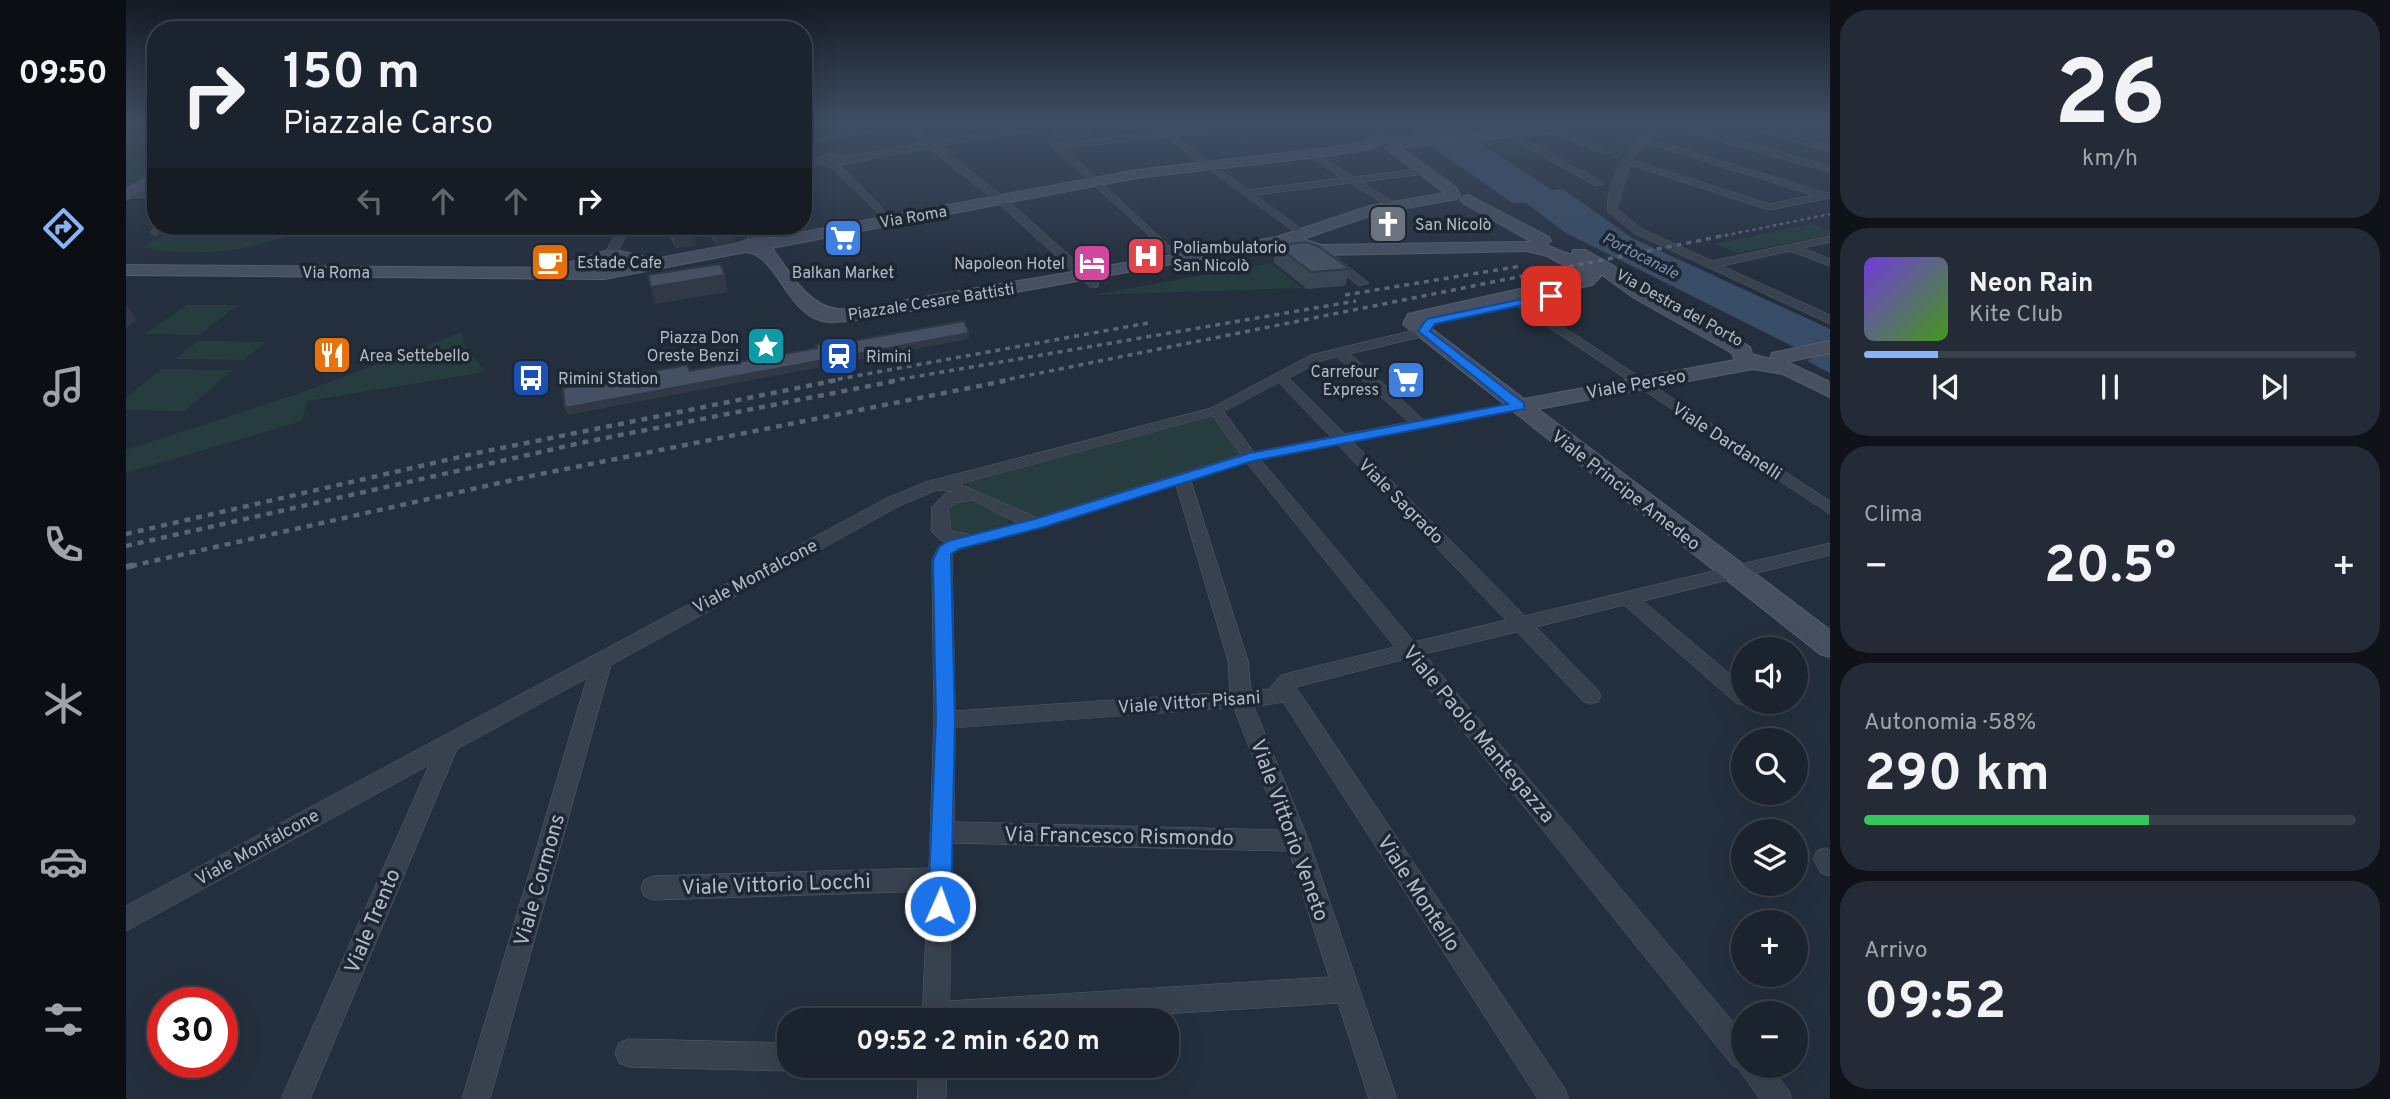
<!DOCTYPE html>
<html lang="it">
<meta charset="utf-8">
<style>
:root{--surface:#1b232e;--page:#242b36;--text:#f1f3f6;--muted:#a0a4aa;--line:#39404a;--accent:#8ab4f8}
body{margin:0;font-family:Overpass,sans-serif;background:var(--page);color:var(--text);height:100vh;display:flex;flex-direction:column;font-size:26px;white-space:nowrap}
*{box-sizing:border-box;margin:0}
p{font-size:23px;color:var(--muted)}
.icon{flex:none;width:38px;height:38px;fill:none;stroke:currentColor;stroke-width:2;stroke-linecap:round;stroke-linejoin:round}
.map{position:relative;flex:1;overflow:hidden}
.panel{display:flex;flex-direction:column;gap:10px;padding:10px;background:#0f1319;width:560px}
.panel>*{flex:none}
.top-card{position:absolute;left:21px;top:21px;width:665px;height:214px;border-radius:28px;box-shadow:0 7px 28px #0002,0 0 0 2px var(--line);background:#1b232e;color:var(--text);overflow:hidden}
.tools{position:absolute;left:1605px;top:637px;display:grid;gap:14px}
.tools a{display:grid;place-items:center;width:77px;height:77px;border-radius:50%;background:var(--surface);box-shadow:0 7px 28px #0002,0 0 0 2px var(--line);font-size:35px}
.speed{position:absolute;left:21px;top:987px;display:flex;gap:14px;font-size:35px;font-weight:700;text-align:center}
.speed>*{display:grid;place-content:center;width:91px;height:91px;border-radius:50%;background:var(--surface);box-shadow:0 7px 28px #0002,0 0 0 2px var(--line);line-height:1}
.speed .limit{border:10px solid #d22;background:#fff;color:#111}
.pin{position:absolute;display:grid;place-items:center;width:60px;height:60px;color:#fff;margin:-30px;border-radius:14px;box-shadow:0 4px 10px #0006}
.me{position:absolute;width:77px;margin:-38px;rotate:2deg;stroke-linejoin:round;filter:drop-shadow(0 0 5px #0008)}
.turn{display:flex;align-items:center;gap:24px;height:147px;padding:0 21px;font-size:32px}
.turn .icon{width:91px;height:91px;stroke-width:2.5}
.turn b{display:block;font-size:49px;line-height:60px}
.lanes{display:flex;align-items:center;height:66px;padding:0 21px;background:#0003;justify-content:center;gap:35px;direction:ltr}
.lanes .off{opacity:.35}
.big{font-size:52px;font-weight:700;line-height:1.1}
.panel .widget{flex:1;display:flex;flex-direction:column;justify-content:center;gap:10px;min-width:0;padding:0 24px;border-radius:28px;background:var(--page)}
.panel .dial{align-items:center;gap:0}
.dial b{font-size:91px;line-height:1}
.song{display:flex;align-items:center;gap:21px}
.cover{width:84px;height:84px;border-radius:10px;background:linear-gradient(135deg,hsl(260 70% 55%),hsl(100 70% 35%))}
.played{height:7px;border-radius:4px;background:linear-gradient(90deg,var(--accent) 15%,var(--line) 15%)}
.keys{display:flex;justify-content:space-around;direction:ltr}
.heat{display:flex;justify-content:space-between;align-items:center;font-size:38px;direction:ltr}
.charge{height:10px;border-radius:5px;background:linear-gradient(90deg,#34c759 58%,var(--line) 0)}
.trip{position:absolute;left:651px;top:1008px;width:402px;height:70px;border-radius:28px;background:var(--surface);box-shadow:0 7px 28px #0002,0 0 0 2px var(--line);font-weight:700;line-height:70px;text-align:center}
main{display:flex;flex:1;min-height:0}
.tab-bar{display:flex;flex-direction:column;width:126px;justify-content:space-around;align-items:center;background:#0b0e12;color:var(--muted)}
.tab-bar .icon{width:49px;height:49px}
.tab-bar .on{color:var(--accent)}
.tab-bar b{font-size:32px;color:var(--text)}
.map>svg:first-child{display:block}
.green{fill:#263c3f}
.water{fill:#394c67}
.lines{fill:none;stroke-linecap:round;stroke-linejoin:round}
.street-casing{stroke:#565f6c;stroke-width:1}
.secondary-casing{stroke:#565f6c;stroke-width:2}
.street{fill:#38414e;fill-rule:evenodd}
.secondary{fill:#465061;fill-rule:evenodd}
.rail-far3{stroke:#5a6575;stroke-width:2.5;stroke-dasharray:3.5 3.5;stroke-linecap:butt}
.rail-far2{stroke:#5a6575;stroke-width:3.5;stroke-dasharray:5 5;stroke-linecap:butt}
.rail-far1{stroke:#5a6575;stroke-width:4.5;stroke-dasharray:6 6;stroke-linecap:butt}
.rail{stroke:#5a6575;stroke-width:6;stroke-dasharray:8 8;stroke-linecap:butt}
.wall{fill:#3b4654}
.shaded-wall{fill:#303945}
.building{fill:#455162;stroke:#303945;stroke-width:2}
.route{fill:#1a73e8;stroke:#114b97;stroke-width:2}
.labels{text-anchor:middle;stroke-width:7;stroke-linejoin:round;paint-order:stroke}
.far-street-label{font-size:16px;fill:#b4bcc9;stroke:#1d2633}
.far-poi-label{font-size:16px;fill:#b4bcc9;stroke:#1d2633;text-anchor:start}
.far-water-label{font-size:16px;font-style:italic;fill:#7c92b1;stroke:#1d2633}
.street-label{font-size:18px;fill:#b4bcc9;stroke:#1d2633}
.near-street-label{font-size:21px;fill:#b4bcc9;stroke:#1d2633}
</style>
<main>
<nav class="tab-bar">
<b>09:50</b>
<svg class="icon on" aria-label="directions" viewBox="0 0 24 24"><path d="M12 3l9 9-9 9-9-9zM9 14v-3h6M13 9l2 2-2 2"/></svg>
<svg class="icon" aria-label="music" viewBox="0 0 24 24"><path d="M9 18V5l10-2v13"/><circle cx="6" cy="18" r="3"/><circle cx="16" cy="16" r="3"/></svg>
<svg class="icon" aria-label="phone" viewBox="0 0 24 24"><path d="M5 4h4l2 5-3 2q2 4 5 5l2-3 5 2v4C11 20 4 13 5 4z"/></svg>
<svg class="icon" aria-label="climate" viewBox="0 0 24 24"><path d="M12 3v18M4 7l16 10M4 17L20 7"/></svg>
<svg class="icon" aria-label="car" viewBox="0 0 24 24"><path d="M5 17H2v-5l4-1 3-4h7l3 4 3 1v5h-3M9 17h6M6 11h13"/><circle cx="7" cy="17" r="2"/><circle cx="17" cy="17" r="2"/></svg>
<svg class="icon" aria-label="filters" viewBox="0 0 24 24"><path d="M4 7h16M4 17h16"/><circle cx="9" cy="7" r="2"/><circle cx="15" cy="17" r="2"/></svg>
</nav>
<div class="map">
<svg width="1704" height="1099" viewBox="0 0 1704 1099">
<rect width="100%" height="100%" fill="#242f3e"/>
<g class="green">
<path d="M6 122H30V170L26 172 30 174 0 189V126Z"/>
<path d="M1186 122H1220L1229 132 1168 138 1152 129 1127 131 1141 140 1116 142 1107 136 1075 138 1067 133Z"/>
<path d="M1461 122H1535L1516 130 1492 159 1486 157 1491 142 1495 141 1453 125Z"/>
<path d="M1380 136 1413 153 1378 156 1350 139Z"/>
<path d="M1686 224 1704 231V235L1611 253 1589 244Z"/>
<path d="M126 226H188C135 249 74 260 17 247L43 232Z"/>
<path d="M1145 263 1177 288 966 295Z"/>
<path d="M61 305H112L73 335 19 334Z"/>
<path d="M336 332 337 344 360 372 181 401 176 421 0 473V450L180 391Z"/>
<path d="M72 341 139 342 118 360 49 359Z"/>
<path d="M36 369 106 370 59 411 0 410V398Z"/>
<path d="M1087 415 1118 455 913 519 892 515 835 482Z"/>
<path d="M849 498 883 519 882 527C861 533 844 538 823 533L820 506 828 500Z"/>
</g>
<path class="water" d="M1270 122H1322L1426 190 1437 189 1506 238 1704 329V373L1681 361 1688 357 1440 233 1400 203H1387Z"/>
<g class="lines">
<g class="street-casing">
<g id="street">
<path d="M763 122H782L807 141 940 122H964L813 146 880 199 972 281V287H964L872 203 803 148 714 165 767 219V223L763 224 706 168 687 162 691 157 705 153 716 157 798 143 775 125 684 144 679 141Z"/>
<path d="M1021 122H1031L1043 131 1130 122H1158L1049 136 1122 190 1216 178 1182 156V152L1185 151 1228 177 1298 168 1303 171 1298 174 1235 182 1271 204 1272 206 1267 209 1224 183 1129 195 1177 230V234L1173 235 1039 137 938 148 1064 265 1066 267 1060 270 922 142 927 139 933 143 1033 132Z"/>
<path d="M1358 122H1368L1479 184 1470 186Z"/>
<path d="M1538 122H1549L1704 166V172L1542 127 1524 139 1700 193 1704 192V198L1643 210 1504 165 1491 209 1516 229 1586 261 1704 236V242L1677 248 1704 259V266L1664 251 1596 266 1704 315V324L1508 233 1482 212C1478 189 1498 155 1511 139 1515 133 1530 127 1538 122ZM1520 143 1687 195 1644 204 1506 160Z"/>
<path d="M1601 122C1620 122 1645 135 1660 133 1675 132 1687 122 1702 122L1669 136 1704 145V151Z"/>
<path d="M1420 127H1426L1487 152 1479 154 1420 131Z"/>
<path d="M30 191V197L0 198V192Z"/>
<path d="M30 226H41L30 236 25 233Z"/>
<path d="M495 226H505L489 256H481L479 254Z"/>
<path d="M614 226H624L635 240 633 242H625Z"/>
<path d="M1202 257H1210L1243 283 1233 286 1202 261Z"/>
<path d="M1393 298 1704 501V514L1389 305 1387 302Z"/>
<path d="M1298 328 1303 329V335L1224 354 1298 420 1393 402 1400 406 1393 410 1227 442 1399 616 1704 543V555L1517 601 1617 685V702H1625L1617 705 1610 703 1498 605 1410 627 1472 690 1475 696 1472 702 1465 704 1458 702 1391 632 1298 654 1617 1034V1066H1643L1662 1089 1666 1099H1634L1612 1068 1607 1066 1279 659 1170 687 1439 1089 1443 1099H1412L1157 702 1128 707 1183 841 1271 1099H1243L1212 1003 940 1020H796L802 891 527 900 518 896 515 888 518 880 527 876 803 868 808 720 806 560 812 547 820 542 814 540 805 531 806 507 819 494 828 492 811 490 773 506 485 665 364 1099H336L461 678 331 749 184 1099H155L303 765 0 931V906L761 498 800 482 1085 408 1185 355ZM1211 357 1283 422 1219 434 1163 378 1195 361ZM1153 383 1205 437 1128 452 1098 412ZM1087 416 1115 455 911 518 834 484ZM1212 445 1380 620 1288 642 1135 460ZM1121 463 1269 647 1163 673 1154 676 1143 689 1125 691 1122 661 1065 481ZM1050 485 1102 661 1104 692 829 711 826 554 834 549 919 527ZM847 500 891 523 846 535 825 531 822 509 830 503ZM1108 708 1155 830 828 822 829 728ZM827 843 1163 851 1203 977 824 1001Z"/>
<path d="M1699 848 1704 850V876L1695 873 1687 859 1691 851Z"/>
<path d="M503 1039 663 1043V1066H673L663 1071 503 1067 493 1063 489 1053 493 1043Z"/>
<path d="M793 1066H821L820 1099H792Z"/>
</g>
</g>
<g class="secondary-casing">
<g id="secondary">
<path d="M1435 122H1456L1423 133 1282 147 1258 142 1248 148 1210 155 1010 178 646 248C662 270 682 307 712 309 721 310 731 308 740 307L1151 237 1243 206 1319 193 1259 148 1266 144 1271 145 1331 188 1334 196 1331 199 1252 213 1177 239 1195 245 1406 242 1337 203 1334 200 1337 197 1342 195 1423 237 1425 241 1420 245 1445 255 1447 250H1459L1488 266 1520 290 1624 347 1626 354 1644 359 1646 353 1704 341V353L1661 362 1704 382V397L1657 374 1627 369 1412 409 1704 630V657L1694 654 1277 324 1282 314 1456 275 1421 256 1401 251 1195 255 1168 249 1163 243 740 319C727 320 708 324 696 321 660 312 652 256 620 252L478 279 0 275V265L437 268 439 264 485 249 529 259 613 243 633 235 645 238 1010 170 1210 147 1239 142 1245 136 1258 134 1283 139ZM486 259 498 262 488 267 460 269ZM1472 272 1508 298 1606 353 1609 360 1398 399 1297 322 1466 285 1475 276Z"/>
<path d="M30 173V183L0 200V189Z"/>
</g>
</g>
<use href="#street" class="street"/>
<use href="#secondary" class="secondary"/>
<path class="rail-far3" d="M1592 237 1704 214"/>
<g class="rail-far2">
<path d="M1219 295 1395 266"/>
<path d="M702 381 1022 323"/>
<path d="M764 381 1230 301"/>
<path d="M874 381 1601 235"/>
</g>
<g class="rail-far1">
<path d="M0 534 351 453 711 380"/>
<path d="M0 546 459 442 774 380"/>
<path d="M5 566 400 477 883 380"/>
</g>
<path class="rail" d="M0 567 13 564"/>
</g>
<g class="wall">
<path d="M925 122H965L966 123 965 137 934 140 924 131Z"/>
<path d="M541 226H565L570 245 550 248 542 233Z"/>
<path d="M580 226H606L609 241 590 245 581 230Z"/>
<path d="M1151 246 1224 269 1219 286 1181 289 1147 262Z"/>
</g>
<g class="shaded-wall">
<path d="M966 123 965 137 934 140V126Z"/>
<path d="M601 226H606L609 241 590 245 587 228Z"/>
<path d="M567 229 570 245 550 248 547 232Z"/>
<path d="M599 275 602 292 529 304 525 287Z"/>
<path d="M0 304 11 320 0 328Z"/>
<path d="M843 333V339L442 415 439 408Z"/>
</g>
<g class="building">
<path d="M930 122H965L966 123 934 126Z"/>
<path d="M543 226H565L567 229 547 232Z"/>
<path d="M585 226H601L587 228Z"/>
<path d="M1179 242 1192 246 1224 269 1185 272 1151 246Z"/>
<path d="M594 264 599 275 525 287 522 275Z"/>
<path d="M838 321 843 333 439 408 437 388 561 365 564 371 691 348 690 345 725 339 727 341Z"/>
</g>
<linearGradient id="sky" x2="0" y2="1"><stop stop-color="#141a22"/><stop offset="0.44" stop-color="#3f4d63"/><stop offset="1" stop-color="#3f4d63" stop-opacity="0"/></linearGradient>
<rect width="1704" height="276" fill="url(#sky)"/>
<path class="route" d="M1425 293 1429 294V298L1309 324 1304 331 1398 403V409L1127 461 918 527 833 549 825 554 829 720 825 906 822 914 814 917 806 914 802 906 810 720 807 560 813 547 822 541 909 519 1124 453 1382 404 1292 331 1301 319Z"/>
<defs>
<g id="church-square" transform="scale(2.0125)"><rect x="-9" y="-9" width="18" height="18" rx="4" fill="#6b7280" stroke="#1d2633"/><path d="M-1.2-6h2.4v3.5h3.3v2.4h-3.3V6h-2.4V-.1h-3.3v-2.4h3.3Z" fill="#fff"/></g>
<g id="supermarket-square" transform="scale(2.0125)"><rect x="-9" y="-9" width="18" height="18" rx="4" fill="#3f7fe0" stroke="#1d2633"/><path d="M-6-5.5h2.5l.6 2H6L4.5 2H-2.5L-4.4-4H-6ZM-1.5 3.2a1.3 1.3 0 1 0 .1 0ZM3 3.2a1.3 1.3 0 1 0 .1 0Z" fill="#fff"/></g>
<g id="hospital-square" transform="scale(2.0125)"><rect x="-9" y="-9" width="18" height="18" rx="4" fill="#e0444e" stroke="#1d2633"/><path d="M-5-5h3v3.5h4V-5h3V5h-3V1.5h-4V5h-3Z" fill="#fff"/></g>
<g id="cafe-square" transform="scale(2.0125)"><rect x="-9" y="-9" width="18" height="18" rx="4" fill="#e8710a" stroke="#1d2633"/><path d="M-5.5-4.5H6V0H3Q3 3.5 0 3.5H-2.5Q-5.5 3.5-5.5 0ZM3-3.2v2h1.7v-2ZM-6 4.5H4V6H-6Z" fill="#fff"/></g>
<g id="hotel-square" transform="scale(2.0125)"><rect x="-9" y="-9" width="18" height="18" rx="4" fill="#d1479c" stroke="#1d2633"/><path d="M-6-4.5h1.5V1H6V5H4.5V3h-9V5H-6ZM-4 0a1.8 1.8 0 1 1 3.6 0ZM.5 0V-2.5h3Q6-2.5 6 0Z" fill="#fff"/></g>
<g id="sight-square" transform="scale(2.0125)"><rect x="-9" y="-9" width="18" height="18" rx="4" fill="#0f9aa8" stroke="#1d2633"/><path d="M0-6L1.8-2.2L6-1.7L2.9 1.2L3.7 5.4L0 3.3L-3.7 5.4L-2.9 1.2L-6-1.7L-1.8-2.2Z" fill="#fff"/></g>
<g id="restaurant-square" transform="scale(2.0125)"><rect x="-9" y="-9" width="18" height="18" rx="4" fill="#e8710a" stroke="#1d2633"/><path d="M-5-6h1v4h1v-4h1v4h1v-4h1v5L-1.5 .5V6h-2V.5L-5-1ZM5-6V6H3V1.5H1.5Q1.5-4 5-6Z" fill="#fff"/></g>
<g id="station-square" transform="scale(2.0125)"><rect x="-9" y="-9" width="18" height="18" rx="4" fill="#1a4fb4" stroke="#1d2633"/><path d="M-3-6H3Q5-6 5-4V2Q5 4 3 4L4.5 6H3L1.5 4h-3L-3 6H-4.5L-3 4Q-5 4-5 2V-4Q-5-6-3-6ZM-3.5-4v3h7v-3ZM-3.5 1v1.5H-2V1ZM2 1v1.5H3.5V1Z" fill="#fff"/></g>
<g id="bus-square" transform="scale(2.0125)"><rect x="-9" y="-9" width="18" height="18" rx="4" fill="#1a4fb4" stroke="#1d2633"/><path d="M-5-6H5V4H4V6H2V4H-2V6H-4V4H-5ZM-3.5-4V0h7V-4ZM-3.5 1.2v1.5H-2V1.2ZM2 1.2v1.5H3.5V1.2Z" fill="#fff"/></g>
</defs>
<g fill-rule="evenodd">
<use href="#church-square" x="1262" y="224"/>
<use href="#supermarket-square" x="717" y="238"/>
<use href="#hospital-square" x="1020" y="256"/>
<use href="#cafe-square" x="424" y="262"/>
<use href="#hotel-square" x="966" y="263"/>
<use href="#sight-square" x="640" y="346"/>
<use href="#restaurant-square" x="206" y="355"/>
<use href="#station-square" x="713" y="356"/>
<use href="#bus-square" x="405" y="378"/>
<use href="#supermarket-square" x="1280" y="380"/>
</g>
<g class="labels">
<g class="far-street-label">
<text transform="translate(787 216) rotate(-10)" y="6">Via Roma</text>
<text x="210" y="278">Via Roma</text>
<text transform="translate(805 301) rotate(-9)" y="6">Piazzale Cesare Battisti</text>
<text transform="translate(1554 307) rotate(29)" y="6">Via Destra del Porto</text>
</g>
<g class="far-poi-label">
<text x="1289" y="230">San Nicolò</text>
<text x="1047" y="253">Poliambulatorio<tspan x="1047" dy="18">San Nicolò</tspan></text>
<text x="451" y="268">Estade Cafe</text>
<text x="939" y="269" text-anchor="end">Napoleon Hotel</text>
<text x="717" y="278" text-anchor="middle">Balkan Market</text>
<text x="613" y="343" text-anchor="end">Piazza Don<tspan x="613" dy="18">Oreste Benzi</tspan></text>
<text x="233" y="361">Area Settebello</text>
<text x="740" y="362">Rimini</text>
<text x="1253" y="377" text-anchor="end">Carrefour<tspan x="1253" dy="18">Express</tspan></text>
<text x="432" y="384">Rimini Station</text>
</g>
<g class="far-water-label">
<text transform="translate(1515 255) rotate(27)" y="6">Portocanale</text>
</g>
<g class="street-label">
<text transform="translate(1510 384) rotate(-10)" y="6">Viale Perseo</text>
<text transform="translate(1601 441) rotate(33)" y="6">Viale Dardanelli</text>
<text transform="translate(1500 490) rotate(38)" y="6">Viale Principe Amedeo</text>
<text transform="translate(1275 501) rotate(45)" y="6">Viale Sagrado</text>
<text transform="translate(629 576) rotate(-28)" y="6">Viale Monfalcone</text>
<text transform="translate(1063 702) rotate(-4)" y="6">Viale Vittor Pisani</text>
<text transform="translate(131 847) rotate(-29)" y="6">Viale Monfalcone</text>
</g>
<g class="near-street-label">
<text transform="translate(1353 734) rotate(50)" y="7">Viale Paolo Mantegazza</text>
<text transform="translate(1164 830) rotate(70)" y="7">Viale Vittorio Veneto</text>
<text transform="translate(993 836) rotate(1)" y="7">Via Francesco Rismondo</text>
<text transform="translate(413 880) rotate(-74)" y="7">Viale Cormons</text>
<text transform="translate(650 884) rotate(-2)" y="7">Viale Vittorio Locchi</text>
<text transform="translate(1293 893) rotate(57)" y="7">Viale Montello</text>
<text transform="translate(246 921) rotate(-67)" y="7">Viale Trento</text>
</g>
</g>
</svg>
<div class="tools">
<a><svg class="icon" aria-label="sound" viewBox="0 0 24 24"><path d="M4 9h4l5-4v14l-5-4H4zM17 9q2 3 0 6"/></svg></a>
<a><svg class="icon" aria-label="search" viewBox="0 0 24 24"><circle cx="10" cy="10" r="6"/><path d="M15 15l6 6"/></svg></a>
<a><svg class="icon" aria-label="layers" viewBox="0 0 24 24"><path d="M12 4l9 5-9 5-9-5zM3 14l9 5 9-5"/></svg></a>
<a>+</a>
<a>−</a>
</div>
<div class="speed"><div class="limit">30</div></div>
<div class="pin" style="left:1425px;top:296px;background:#d93025"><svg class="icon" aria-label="arrive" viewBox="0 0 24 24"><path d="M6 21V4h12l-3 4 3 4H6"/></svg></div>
<svg class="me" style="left:814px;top:906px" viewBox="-20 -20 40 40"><circle r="17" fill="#1a73e8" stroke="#fff" stroke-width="3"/><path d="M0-11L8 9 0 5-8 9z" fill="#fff"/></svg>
<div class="trip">09:52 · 2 min · 620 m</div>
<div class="top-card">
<div class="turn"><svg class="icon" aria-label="right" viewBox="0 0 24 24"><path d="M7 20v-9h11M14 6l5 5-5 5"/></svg><div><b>150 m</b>Piazzale Carso</div></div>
<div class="lanes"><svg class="icon off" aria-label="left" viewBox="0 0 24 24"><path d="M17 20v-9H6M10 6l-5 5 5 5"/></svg><svg class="icon off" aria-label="ahead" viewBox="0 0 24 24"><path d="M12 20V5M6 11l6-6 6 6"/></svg><svg class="icon off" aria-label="ahead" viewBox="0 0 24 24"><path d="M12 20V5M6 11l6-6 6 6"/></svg><svg class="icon" aria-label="right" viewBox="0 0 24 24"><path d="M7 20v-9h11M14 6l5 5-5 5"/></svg></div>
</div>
</div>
<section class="panel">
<div class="widget dial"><b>26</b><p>km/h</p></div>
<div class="widget">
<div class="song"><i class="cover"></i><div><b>Neon Rain</b><p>Kite Club</p></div></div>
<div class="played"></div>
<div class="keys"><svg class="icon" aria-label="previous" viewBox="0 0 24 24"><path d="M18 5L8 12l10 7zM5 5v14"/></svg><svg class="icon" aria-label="pause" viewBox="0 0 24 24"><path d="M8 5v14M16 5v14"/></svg><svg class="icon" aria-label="next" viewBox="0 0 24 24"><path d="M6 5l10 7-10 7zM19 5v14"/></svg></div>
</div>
<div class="widget"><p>Clima</p>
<div class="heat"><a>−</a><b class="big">20.5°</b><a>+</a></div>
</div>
<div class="widget"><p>Autonomia · 58%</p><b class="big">290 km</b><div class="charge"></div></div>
<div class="widget"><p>Arrivo</p><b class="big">09:52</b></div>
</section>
</main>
